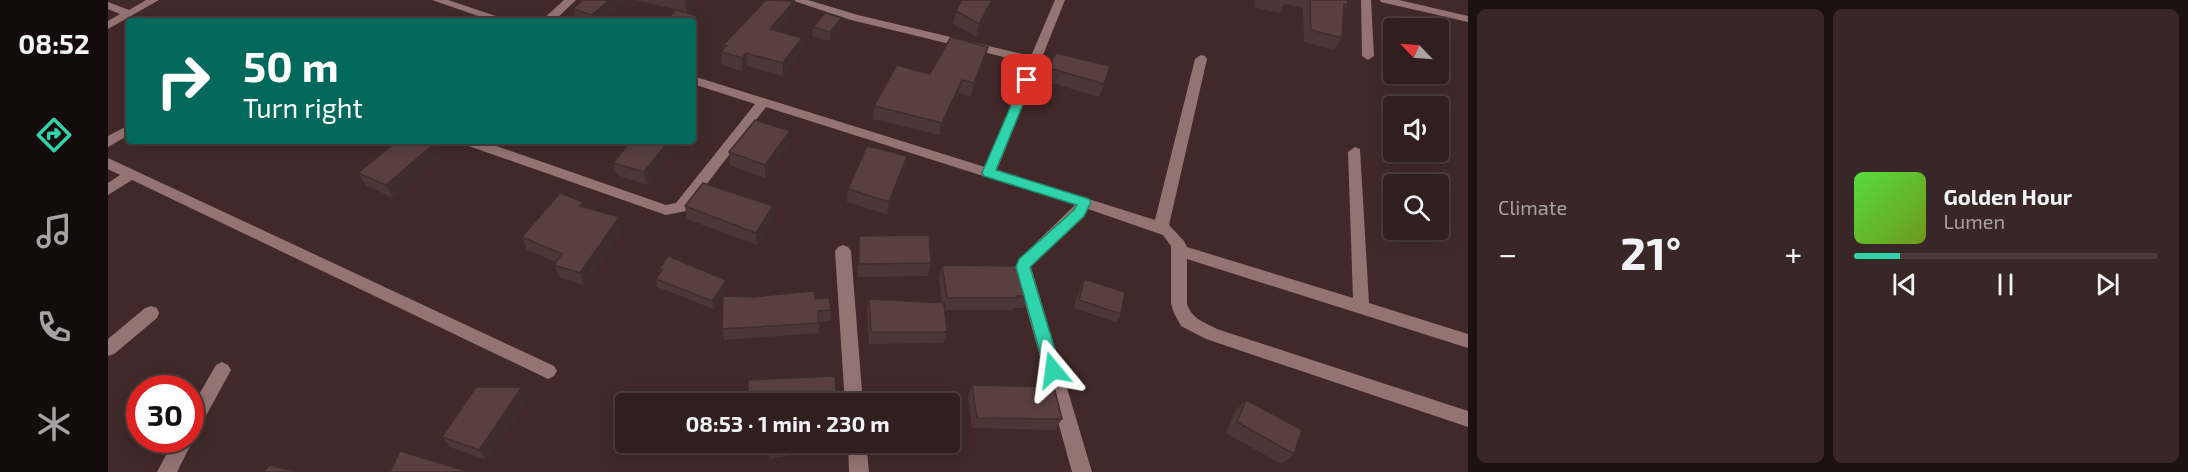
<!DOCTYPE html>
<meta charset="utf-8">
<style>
:root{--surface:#311f1f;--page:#392728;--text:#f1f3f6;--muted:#a8a2a4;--line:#4c3d3d;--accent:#30d4aa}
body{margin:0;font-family:"Exo 2",sans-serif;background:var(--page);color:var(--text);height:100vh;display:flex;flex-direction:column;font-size:22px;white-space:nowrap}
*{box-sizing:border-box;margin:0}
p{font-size:20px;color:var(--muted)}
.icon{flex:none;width:33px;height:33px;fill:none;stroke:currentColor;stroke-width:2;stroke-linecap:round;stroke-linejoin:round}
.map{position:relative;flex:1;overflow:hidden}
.side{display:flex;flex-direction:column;gap:9px;padding:9px;background:#1b1111;width:720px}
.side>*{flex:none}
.top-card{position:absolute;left:18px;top:18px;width:570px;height:126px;border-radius:6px;box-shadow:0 3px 15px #0003,0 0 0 2px var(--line);background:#00695c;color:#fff;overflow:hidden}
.needle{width:39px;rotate:295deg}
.fabs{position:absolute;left:1275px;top:18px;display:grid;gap:12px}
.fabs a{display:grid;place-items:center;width:66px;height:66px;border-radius:6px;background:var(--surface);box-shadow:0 3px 15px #0003,0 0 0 2px var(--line);font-size:30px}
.speed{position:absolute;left:18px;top:375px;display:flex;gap:12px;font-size:30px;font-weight:700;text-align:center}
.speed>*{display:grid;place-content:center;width:78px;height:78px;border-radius:50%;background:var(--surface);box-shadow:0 3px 15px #0003,0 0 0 2px var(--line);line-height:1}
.speed .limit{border:9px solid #d22;background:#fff;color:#111}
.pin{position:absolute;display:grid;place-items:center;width:51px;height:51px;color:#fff;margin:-26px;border-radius:12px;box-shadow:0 3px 9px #0006}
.me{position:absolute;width:66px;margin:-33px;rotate:344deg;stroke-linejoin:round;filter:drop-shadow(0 0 4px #0008)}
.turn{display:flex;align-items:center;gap:21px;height:126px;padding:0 18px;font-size:27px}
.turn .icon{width:78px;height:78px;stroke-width:2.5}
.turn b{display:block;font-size:42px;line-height:51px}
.big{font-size:45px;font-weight:700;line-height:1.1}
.side .card{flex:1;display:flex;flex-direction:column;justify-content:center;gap:9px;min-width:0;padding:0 21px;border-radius:9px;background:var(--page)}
.song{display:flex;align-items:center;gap:18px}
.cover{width:72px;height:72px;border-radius:9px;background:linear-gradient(135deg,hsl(110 70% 55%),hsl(80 70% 35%))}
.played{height:6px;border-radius:3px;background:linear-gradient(90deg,var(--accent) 15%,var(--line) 15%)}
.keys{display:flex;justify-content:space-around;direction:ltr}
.heat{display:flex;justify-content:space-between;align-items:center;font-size:33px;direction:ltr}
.side .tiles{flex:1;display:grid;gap:9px;grid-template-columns:repeat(2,1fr)}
.trip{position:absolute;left:507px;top:393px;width:345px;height:60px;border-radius:6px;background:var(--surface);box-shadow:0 3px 15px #0003,0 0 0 2px var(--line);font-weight:700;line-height:60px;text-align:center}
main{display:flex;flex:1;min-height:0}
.tabs{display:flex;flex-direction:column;width:108px;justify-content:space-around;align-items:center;background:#140c0c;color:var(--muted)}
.tabs .icon{width:42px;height:42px}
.tabs .selected{color:var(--accent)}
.tabs b{font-size:27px;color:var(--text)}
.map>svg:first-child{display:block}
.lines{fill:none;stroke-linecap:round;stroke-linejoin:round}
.minor{fill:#947473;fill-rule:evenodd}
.wall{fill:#4d3736}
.shaded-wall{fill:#3e2d2c}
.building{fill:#59403f;stroke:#3e2d2c;stroke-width:1.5}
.route{fill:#30d4aa;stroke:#1f8a6e;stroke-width:1.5}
</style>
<main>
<nav class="tabs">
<b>08:52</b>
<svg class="icon selected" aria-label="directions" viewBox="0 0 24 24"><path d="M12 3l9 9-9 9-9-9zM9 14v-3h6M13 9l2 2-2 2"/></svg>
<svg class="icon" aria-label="music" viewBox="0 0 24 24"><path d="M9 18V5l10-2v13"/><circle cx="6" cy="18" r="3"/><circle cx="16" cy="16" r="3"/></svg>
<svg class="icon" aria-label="phone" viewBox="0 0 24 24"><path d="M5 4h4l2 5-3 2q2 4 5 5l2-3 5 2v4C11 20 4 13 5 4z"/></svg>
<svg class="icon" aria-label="climate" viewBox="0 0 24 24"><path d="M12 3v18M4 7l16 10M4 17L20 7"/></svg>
</nav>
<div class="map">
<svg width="1360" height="472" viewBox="0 0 1360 472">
<rect width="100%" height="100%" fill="#412929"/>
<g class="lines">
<g class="minor">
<path d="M38 0H51L0 29V21L12 14 0 9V2L21 10Z"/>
<path d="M324 0H340L403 21H385Z"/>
<path d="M456 0H468L446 21H433Z"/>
<path d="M683 0H700L750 15 923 56 947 0H957L889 170 1047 220 1087 59 1093 55 1097 56 1099 59 1061 225 1076 241 1079 247 1245 298 1240 152 1247 147 1252 149 1261 303 1360 334V348L1079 259V304C1084 319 1096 322 1109 329L1360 411V427L1098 339 1073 326 1066 313 1063 304V246L1055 235 980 209 976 217 923 267 984 472H964L907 267 911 259 967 205 658 107 578 211 558 215 355 144 353 141H374L558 205 568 203 647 104 585 84V76L877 167 920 63 743 20Z"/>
<path d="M1253 0H1263L1266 56 1260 60 1254 56Z"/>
<path d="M1272 0H1291L1360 16V22L1273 2Z"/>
<path d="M21 125V135L0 147V136Z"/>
<path d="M0 158 446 366 449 371 446 376 440 379 434 376 24 180 0 195V183L12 175 0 169Z"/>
<path d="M735 245 740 247 743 251 755 404H737L727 251 730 247Z"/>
<path d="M43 306 49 308 51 313 49 318 6 354 0 356V339L37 308Z"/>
<path d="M114 362 120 365 123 370 88 434 83 436 85 440 69 472H49L66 440H82V410L108 365Z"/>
<path d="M740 442H758L761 472H741Z"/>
</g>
</g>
<g class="wall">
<path d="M527 0H590L579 12Z"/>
<path d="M1147 0H1239L1240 5 1235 12 1234 38 1226 50 1196 42 1195 8 1176 4 1171 13 1146 7Z"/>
<path d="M516 1 494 21H468L465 9Z"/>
<path d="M686 1 685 13 671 31 694 50 675 76 639 66 634 71 614 65 613 52 616 49 615 45Z"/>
<path d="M883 7 868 36 845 24 848 11Z"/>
<path d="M734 18V27L722 41 704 36 705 27Z"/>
<path d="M1289 22 1328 28H1286V67L1281 66 1277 45 1281 40 1282 31Z"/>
<path d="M1330 31 1331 47 1339 67 1331 76 1320 74H1330Z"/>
<path d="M880 47 877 60 863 96 851 93 831 135 765 119 766 106 822 74Z"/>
<path d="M941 68 996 84 991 97 937 81Z"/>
<path d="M682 131V144L657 178 622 165 621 152Z"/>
<path d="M523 141H568L569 146 539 185 509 175 505 163Z"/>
<path d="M332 157 285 198 258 185 250 173Z"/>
<path d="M797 169 779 214 739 202 740 189Z"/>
<path d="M577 206 666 218 649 245 579 219Z"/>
<path d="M477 207 514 230 476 285 451 277 446 265 448 262 419 250 414 237Z"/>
<path d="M751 236 823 263 820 276 750 277V248Z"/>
<path d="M834 265 921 296 916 308H906L905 310H837L839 332 835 343 761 344 759 311 761 299 834 303 831 278Z"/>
<path d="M551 269 619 288 606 309 549 287 548 279 552 273Z"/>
<path d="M976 279 1013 314 1008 322 966 308 972 287Z"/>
<path d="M707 299 723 310 722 321 711 322V333L616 340 614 329Z"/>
<path d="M864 385 954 419 947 430 864 428 860 396Z"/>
<path d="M421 398 378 460 342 447 334 437Z"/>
<path d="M1138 400 1186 454 1173 464 1118 433 1128 410Z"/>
<path d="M661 442H703V452L661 459Z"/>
</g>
<g class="shaded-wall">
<path d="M501 0H516V1L494 21H486L484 15Z"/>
<path d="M578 0H590L579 12 577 1Z"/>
<path d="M884 0H885L883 7 868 36 871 24Z"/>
<path d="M686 1 685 13 662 42V29Z"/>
<path d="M590 16 592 29 585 37V22Z"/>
<path d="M734 18V27L722 41V32Z"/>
<path d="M694 38V50L675 76V63Z"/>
<path d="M880 47 877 60 863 96 866 83Z"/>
<path d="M638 53 639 66 634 71V58Z"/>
<path d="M854 80 851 93 831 135 834 123Z"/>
<path d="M682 131V144L657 178V165Z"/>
<path d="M561 141H568L569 146 539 185 536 172Z"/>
<path d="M326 144 332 157 285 198 278 185Z"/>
<path d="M799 156 797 169 779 214 781 202Z"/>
<path d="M665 206 666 218 649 245 648 233Z"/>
<path d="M511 217 514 230 476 285 472 273Z"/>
<path d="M618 280 619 288 606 309 604 301Z"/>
<path d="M414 387 421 398 378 460 371 450Z"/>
</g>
<g class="building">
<path d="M475 0H501L484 15 465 9Z"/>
<path d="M658 0 686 1 662 29 694 38 675 63 638 53 634 58 613 52 619 46 615 45Z"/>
<path d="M854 0H884L871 24 848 11Z"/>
<path d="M1202 0H1239L1240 5 1236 4 1234 38 1203 30Z"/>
<path d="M568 10 590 16 585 22V21H557Z"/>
<path d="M717 13 734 18 722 32 705 27Z"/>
<path d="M1289 22 1328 28H1288Z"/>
<path d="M1330 31 1331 47 1339 67 1330 65Z"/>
<path d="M843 37 880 47 866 83 854 80 834 123 766 106 789 65 822 74Z"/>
<path d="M948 53 1002 66 996 84 941 68Z"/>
<path d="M647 120 682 131 657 165 621 152Z"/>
<path d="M289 141H318L326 144 278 185 250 173Z"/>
<path d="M523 141H561L536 172 505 163Z"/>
<path d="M759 146 799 156 781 202 740 189Z"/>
<path d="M595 183 665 206 648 233 577 206Z"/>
<path d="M452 193 475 202 472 206 511 217 472 273 446 265 454 254 414 237Z"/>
<path d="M821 235 823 263 751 264V236Z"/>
<path d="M560 256 618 280 604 301 548 279 554 270 551 269Z"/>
<path d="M834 265 913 266 921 296H909L910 298H839Z"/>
<path d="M976 279 1017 292 1013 314 971 300Z"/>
<path d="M706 291 707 299 721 298 723 310 710 311 711 323 614 329 615 296 645 297Z"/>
<path d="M761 299 836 303 839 332H763Z"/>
<path d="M727 376 729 404H640V380Z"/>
<path d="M864 385 946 387 954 419 869 418Z"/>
<path d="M368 387H414L371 450 334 437Z"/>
<path d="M1138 400 1194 430 1186 454 1129 422Z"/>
<path d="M661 442H703V443L661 450Z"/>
<path d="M292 451 361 472H282Z"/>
<path d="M161 465 190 472H156Z"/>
</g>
<path class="route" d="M919 76 925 80 888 170 981 199 983 202 976 216 922 267 953 370 950 375 945 377 939 375 937 370 908 267 911 259 966 210 969 205 876 176 874 173 914 80Z"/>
</svg>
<div class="fabs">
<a><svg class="needle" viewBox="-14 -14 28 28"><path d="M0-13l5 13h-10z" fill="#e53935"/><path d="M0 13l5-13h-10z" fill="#a8a2a4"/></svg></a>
<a><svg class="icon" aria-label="sound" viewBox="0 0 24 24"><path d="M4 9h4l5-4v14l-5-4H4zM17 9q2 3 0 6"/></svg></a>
<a><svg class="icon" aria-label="search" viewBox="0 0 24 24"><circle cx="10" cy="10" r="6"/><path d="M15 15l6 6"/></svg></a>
</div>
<div class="speed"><div class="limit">30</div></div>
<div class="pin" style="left:919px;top:80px;background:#d93025"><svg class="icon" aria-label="arrive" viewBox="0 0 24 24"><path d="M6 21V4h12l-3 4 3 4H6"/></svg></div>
<svg class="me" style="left:945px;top:370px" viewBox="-20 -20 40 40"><path d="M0-17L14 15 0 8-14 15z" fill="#30d4aa" stroke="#fff" stroke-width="4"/></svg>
<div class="trip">08:53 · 1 min · 230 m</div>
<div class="top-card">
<div class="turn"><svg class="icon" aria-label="right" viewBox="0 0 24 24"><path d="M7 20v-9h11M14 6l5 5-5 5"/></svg><div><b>50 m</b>Turn right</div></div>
</div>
</div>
<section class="side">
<div class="tiles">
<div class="card"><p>Climate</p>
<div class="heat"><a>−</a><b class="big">21°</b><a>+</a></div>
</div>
<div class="card">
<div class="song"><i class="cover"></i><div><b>Golden Hour</b><p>Lumen</p></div></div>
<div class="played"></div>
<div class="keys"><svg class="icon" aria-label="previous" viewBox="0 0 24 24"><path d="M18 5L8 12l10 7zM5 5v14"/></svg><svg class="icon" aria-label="pause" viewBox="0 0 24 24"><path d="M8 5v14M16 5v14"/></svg><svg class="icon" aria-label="next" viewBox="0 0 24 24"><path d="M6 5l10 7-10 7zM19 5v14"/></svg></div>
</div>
</div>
</section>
</main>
